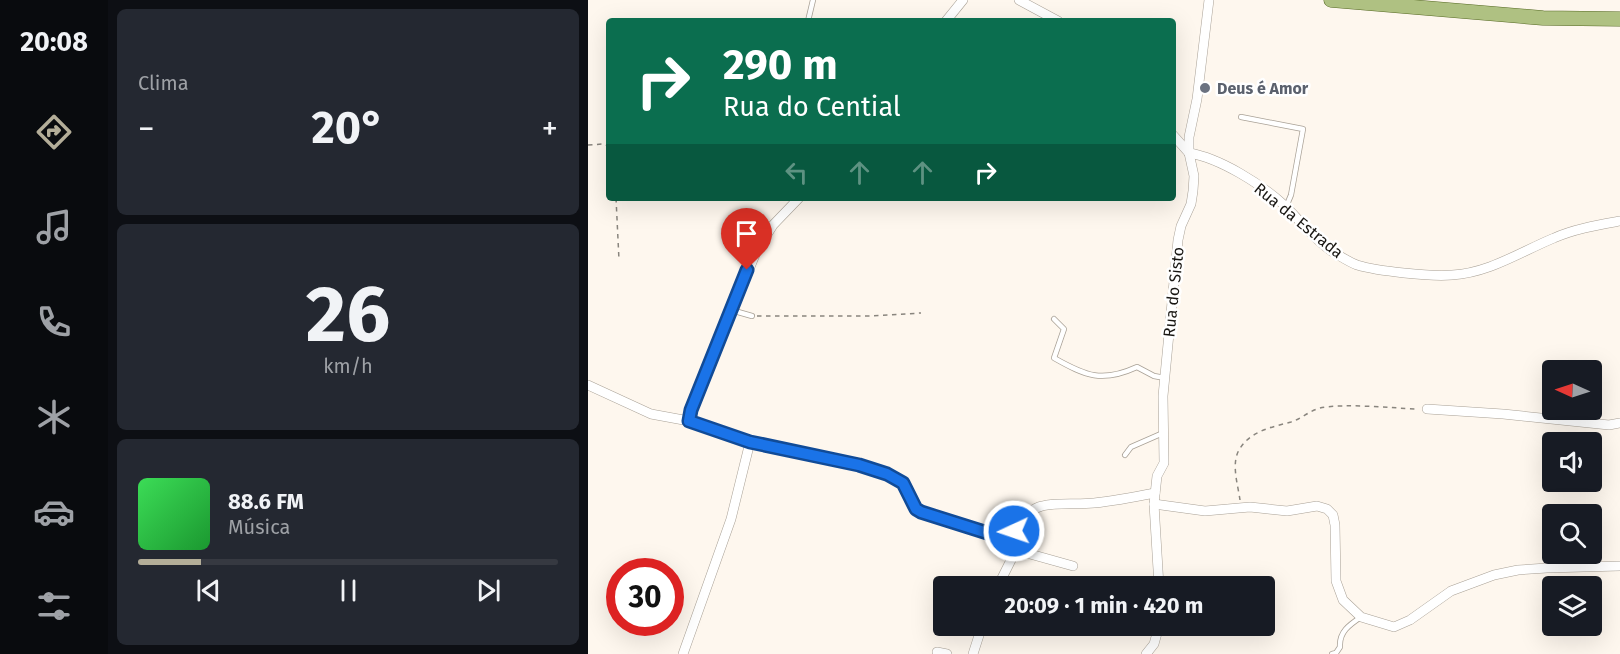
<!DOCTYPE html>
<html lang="pt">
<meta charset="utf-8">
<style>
:root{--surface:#171b24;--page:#242831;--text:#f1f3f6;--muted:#9ea1a6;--line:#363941;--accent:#b3ad98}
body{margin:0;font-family:"Fira Sans",sans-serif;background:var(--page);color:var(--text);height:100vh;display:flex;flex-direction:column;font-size:22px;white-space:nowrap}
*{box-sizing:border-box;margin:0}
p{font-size:20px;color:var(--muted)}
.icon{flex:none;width:33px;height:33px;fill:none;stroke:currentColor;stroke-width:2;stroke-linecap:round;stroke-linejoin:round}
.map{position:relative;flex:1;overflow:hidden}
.panel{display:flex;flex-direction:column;gap:9px;padding:9px;background:#0d0f14;width:480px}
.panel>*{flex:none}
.top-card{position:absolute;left:18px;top:18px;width:570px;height:183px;border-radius:6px;box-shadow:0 6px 24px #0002;background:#0b6e4f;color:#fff;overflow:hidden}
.needle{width:39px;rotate:273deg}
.controls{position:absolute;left:954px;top:360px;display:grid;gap:12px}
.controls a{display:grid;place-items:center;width:60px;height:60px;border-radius:6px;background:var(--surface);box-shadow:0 6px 24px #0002;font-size:30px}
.speed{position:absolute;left:18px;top:558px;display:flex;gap:12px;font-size:30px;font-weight:700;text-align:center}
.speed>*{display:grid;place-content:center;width:78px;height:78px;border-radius:50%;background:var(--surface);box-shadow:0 6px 24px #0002;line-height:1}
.speed .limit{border:9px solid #d22;background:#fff;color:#111}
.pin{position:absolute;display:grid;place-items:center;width:51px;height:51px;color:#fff;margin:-62px -26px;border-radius:50% 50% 50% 0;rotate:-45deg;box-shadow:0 0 6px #0007}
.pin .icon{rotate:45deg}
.me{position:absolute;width:66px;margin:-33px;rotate:267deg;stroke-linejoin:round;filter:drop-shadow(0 0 4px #0008)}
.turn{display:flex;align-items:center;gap:21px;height:126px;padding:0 18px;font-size:27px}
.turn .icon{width:78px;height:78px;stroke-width:2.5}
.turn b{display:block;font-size:42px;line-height:51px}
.lanes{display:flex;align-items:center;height:57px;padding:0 18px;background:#0003;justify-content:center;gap:30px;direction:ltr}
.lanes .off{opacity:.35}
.big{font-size:45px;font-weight:700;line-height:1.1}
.panel .widget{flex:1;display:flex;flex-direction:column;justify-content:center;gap:9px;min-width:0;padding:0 21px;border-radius:9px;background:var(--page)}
.panel .dial{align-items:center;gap:0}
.dial b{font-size:78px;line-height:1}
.song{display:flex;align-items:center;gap:18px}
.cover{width:72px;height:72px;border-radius:9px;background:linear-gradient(135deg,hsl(130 70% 55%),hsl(130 70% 35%))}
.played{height:6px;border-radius:3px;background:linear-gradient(90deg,var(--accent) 15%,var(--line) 15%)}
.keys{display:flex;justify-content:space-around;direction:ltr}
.heat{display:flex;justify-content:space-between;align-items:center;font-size:33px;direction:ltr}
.trip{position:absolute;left:345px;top:576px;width:342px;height:60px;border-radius:6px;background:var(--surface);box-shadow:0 6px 24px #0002;font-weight:700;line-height:60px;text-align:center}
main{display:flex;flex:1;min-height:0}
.tab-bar{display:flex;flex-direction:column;width:108px;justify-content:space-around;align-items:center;background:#090b0e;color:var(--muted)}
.tab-bar .icon{width:42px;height:42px}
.tab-bar .on{color:var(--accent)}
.tab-bar b{font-size:27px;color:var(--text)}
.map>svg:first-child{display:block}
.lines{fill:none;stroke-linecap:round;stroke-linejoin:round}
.service-casing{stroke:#a9a196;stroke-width:6}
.minor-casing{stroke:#a9a196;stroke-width:10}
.primary-casing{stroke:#576a25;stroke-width:15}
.path{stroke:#89857e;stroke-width:1.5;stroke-dasharray:4.5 4.5;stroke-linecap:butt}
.service{stroke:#fff;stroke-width:4.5}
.minor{stroke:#fff;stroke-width:9}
.primary{stroke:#afc182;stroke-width:14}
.route-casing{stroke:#114b97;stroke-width:15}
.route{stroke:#1a73e8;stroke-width:10}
.worship-dot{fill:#6b7280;stroke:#fff;stroke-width:2}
.labels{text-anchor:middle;stroke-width:5;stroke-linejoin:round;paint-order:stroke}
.worship-label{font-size:16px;font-weight:bold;fill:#5b616d;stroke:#fff;text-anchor:start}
.street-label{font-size:16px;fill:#181612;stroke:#fff}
</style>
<main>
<nav class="tab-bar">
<b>20:08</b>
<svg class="icon on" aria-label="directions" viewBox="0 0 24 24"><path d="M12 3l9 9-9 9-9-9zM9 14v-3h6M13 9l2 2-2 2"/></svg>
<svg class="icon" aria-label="music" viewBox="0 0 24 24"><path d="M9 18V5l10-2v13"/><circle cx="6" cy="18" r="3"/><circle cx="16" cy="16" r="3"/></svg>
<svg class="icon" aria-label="phone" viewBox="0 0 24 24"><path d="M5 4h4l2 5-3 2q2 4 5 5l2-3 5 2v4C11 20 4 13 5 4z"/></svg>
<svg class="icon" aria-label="climate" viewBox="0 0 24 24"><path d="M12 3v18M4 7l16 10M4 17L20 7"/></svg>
<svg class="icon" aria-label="car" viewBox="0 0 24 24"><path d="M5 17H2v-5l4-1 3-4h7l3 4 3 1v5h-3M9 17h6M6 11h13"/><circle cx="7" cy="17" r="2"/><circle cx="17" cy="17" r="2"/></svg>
<svg class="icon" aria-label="filters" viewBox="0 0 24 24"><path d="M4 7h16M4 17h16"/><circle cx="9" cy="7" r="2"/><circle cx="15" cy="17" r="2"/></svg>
</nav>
<section class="panel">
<div class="widget"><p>Clima</p>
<div class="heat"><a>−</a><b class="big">20°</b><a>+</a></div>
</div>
<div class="widget dial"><b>26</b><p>km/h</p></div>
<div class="widget">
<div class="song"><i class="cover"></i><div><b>88.6 FM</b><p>Música</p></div></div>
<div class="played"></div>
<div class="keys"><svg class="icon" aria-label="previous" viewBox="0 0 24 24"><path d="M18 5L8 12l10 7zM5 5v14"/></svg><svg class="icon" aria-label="pause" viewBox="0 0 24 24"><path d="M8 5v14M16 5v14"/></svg><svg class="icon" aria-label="next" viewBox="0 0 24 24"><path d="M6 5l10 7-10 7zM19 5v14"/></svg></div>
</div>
</section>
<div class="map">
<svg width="1032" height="654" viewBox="0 0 1032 654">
<rect width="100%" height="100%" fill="#fef7ee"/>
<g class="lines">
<g class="service-casing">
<g id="service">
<path d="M220 21 225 0"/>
<path d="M653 117 715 129 703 195 698 207"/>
<path d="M143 310 164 316"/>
<path d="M466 319 476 329 466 358C498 376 514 383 549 367L566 376 577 378"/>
<path d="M537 455 543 447 575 433"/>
<path d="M744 654 748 653 752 647C751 632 761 625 773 617"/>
</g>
</g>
<g class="minor-casing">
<g id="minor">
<path d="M431 0 470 21"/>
<path d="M358 21 375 0"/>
<path d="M585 135 601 153C632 158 673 184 696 205 712 220 725 239 745 252 752 256 761 262 769 265 789 271 843 277 864 275 901 273 932 252 966 238 986 229 1010 225 1032 221"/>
<path d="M0 385 63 414 101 421 162 442 271 465 299 474 315 483 324 503 333 512 409 536C432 537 434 510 454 506 470 502 489 505 506 503 526 501 547 497 567 493"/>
<path d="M839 409 915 414 1021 425 1032 423"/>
<path d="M101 421 103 410 169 250 185 225 211 198"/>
<path d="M566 504 617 511 662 507 699 511 729 506 739 509 745 515 747 525 748 581 755 600 773 617 806 627 822 620 863 591 906 575 930 570 959 568 1032 566"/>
<path d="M422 534 428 550 485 566"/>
<path d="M410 586 428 550"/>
<path d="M571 586 566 504 569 476 576 463 575 396 590 240 593 226 603 204 605 191 606 176 601 153V137L609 99 621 0"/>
<path d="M349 652 359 654"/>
<path d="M95 654 143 519 162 442"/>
<path d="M385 654 394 626"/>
<path d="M558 654 566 644 571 626"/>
</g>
</g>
<g class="primary-casing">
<path id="primary" d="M743 0 955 18 1032 19"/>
</g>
<g class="path">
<path d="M0 145 15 144 21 146"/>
<path d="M28 198 31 260"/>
<path d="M169 316H282L333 313"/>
<path d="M652 500C650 485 643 464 651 450 662 431 684 427 703 422 713 419 721 411 732 408 757 403 802 408 829 409"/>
</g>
<use href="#service" class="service"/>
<use href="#minor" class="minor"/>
<use href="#primary" class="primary"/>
</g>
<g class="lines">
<g class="route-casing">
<path id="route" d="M159 270 103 410 101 421 162 442 271 465 299 474 315 483 328 509 333 512 409 536H416L426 531"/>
</g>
<use href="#route" class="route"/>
</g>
<circle class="worship-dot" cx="617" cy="88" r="6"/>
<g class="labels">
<g class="worship-label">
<text x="629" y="94">Deus é Amor</text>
</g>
<g class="street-label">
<text transform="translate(711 220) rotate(39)" y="6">Rua da Estrada</text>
<text transform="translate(585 292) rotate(-84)" y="6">Rua do Sisto</text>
</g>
</g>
</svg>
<div class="controls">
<a><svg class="needle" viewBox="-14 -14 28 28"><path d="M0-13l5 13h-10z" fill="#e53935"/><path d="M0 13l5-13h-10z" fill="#9ea1a6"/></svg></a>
<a><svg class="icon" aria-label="sound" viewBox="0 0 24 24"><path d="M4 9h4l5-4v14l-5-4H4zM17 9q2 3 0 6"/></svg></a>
<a><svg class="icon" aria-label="search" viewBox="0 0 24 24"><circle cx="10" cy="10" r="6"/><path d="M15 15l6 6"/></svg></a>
<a><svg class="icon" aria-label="layers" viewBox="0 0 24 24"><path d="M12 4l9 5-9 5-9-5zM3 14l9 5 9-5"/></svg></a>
</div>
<div class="speed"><div class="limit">30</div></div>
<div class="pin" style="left:159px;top:270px;background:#d93025"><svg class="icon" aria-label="arrive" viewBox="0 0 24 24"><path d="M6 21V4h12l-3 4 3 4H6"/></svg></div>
<svg class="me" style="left:426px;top:531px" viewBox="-20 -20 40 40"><circle r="17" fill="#1a73e8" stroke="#fff" stroke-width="3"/><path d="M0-11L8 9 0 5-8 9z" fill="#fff"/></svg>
<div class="trip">20:09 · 1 min · 420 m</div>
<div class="top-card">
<div class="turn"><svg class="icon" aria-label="right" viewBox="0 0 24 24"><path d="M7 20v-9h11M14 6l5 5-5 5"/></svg><div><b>290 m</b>Rua do Cential</div></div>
<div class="lanes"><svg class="icon off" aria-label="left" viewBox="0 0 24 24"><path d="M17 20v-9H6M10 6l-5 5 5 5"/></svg><svg class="icon off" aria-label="ahead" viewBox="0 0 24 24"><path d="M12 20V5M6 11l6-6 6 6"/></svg><svg class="icon off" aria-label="ahead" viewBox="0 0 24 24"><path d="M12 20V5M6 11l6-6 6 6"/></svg><svg class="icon" aria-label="right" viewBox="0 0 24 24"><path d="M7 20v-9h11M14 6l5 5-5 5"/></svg></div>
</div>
</div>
</main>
